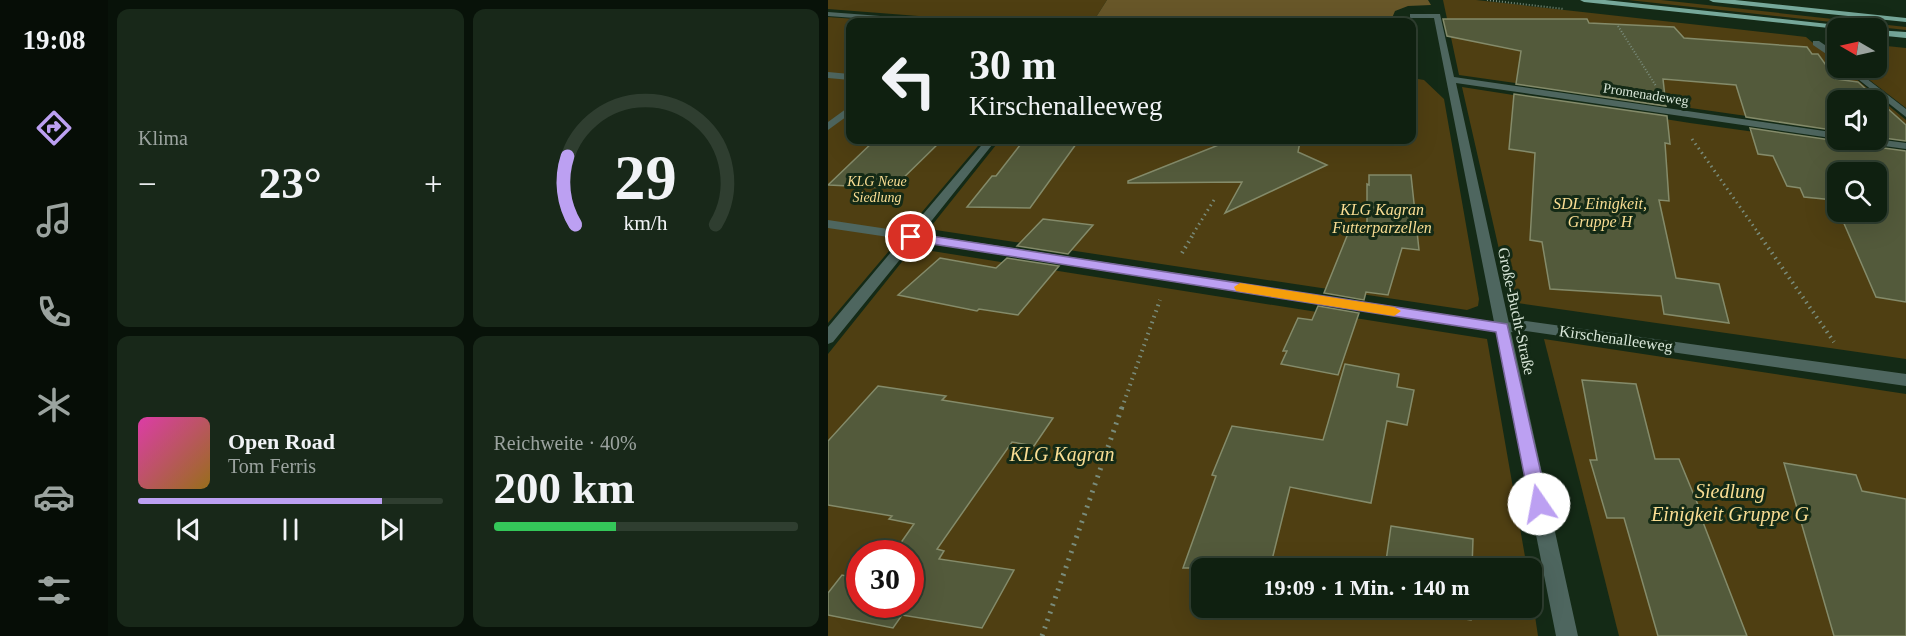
<!DOCTYPE html>
<html lang="de">
<meta charset="utf-8">
<style>
:root{--surface:#0f2010;--page:#182819;--text:#f1f3f6;--muted:#9ba39f;--line:#2f3e30;--accent:#bca0f2}
body{margin:0;font-family:Georgia,serif;background:var(--page);color:var(--text);height:100vh;display:flex;flex-direction:column;font-size:22px;white-space:nowrap}
*{box-sizing:border-box;margin:0}
p{font-size:20px;color:var(--muted)}
.icon{flex:none;width:33px;height:33px;fill:none;stroke:currentColor;stroke-width:2;stroke-linecap:round;stroke-linejoin:round}
.map{position:relative;flex:1;overflow:hidden}
.side{display:flex;flex-direction:column;gap:9px;padding:9px;background:#081209;width:720px}
.side>*{flex:none}
.banner{position:absolute;left:18px;top:18px;width:570px;height:126px;border-radius:12px;box-shadow:0 6px 24px #0002,0 0 0 2px var(--line);background:#0f2010;color:var(--text);overflow:hidden}
.needle{width:39px;rotate:279deg}
.controls{position:absolute;left:999px;top:18px;display:grid;gap:12px}
.controls a{display:grid;place-items:center;width:60px;height:60px;border-radius:12px;background:var(--surface);box-shadow:0 6px 24px #0002,0 0 0 2px var(--line);font-size:30px}
.speed{position:absolute;left:18px;top:540px;display:flex;gap:12px;font-size:30px;font-weight:700;text-align:center}
.speed>*{display:grid;place-content:center;width:78px;height:78px;border-radius:50%;background:var(--surface);box-shadow:0 6px 24px #0002,0 0 0 2px var(--line);line-height:1}
.speed .limit{border:9px solid #d22;background:#fff;color:#111}
.pin{position:absolute;display:grid;place-items:center;width:51px;height:51px;color:#fff;margin:-26px;border:3px solid #fff;border-radius:50%;box-shadow:0 2px 6px #0007}
.me{position:absolute;width:66px;margin:-33px;rotate:348deg;stroke-linejoin:round;filter:drop-shadow(0 0 4px #0008)}
.turn{display:flex;align-items:center;gap:21px;height:126px;padding:0 24px;font-size:27px}
.turn .icon{width:78px;height:78px;stroke-width:2.5}
.turn b{display:block;font-size:42px;line-height:51px}
.big{font-size:45px;font-weight:700;line-height:1.1}
.side .card{flex:1;display:flex;flex-direction:column;justify-content:center;gap:9px;min-width:0;padding:0 21px;border-radius:12px;background:var(--page)}
.side .dial{align-items:center;gap:0}
.dial svg{height:156px;overflow:visible;fill:none;stroke:var(--line);stroke-width:7;stroke-linecap:round;text-anchor:middle}
.dial text{fill:var(--text);stroke:none}
.song{display:flex;align-items:center;gap:18px}
.cover{width:72px;height:72px;border-radius:9px;background:linear-gradient(135deg,hsl(320 70% 55%),hsl(40 70% 35%))}
.played{height:6px;border-radius:3px;background:linear-gradient(90deg,var(--accent) 80%,var(--line) 80%)}
.keys{display:flex;justify-content:space-around;direction:ltr}
.heat{display:flex;justify-content:space-between;align-items:center;font-size:33px;direction:ltr}
.charge{height:9px;border-radius:4px;background:linear-gradient(90deg,#34c759 40%,var(--line) 0)}
.side .tiles{flex:1;display:grid;gap:9px;grid-template-columns:repeat(2,1fr)}
.trip{position:absolute;left:363px;top:558px;width:351px;height:60px;border-radius:12px;background:var(--surface);box-shadow:0 6px 24px #0002,0 0 0 2px var(--line);font-weight:700;line-height:60px;text-align:center}
main{display:flex;flex:1;min-height:0}
.tab-bar{display:flex;flex-direction:column;width:108px;justify-content:space-around;align-items:center;background:#060d06;color:var(--muted)}
.tab-bar .icon{width:42px;height:42px}
.tab-bar .selected{color:var(--accent)}
.tab-bar b{font-size:27px;color:var(--text)}
.map>svg:first-child{display:block}
.green{fill:#4f3f12;fill-rule:evenodd}
.forest{fill:#685729}
.building{fill:#535a3b;stroke:#848b6a;stroke-width:1.5}
.lines{fill:none;stroke-linecap:round;stroke-linejoin:round}
.path-far3{stroke:#798b7a;stroke-width:2;stroke-dasharray:1 2;stroke-linecap:butt}
.path-far2{stroke:#798b7a;stroke-width:3;stroke-dasharray:1.5 4;stroke-linecap:butt}
.path-far1{stroke:#798b7a;stroke-width:4;stroke-dasharray:1.5 4.5;stroke-linecap:butt}
.path{stroke:#798b7a;stroke-width:5;stroke-dasharray:2 6;stroke-linecap:butt}
.service{fill:#4e665f;fill-rule:evenodd}
.minor{fill:#4e665f;fill-rule:evenodd}
.primary{fill:#76a89a;fill-rule:evenodd}
.route{fill:#bca0f2;stroke:#7a689d;stroke-width:1.5}
.slow{fill:#f59e0b}
.labels{text-anchor:middle;stroke-width:6;stroke-linejoin:round;paint-order:stroke}
.far-street-label{font-size:14px;fill:#d8e6d8;stroke:#142a16}
.far-park-label{font-size:14px;font-style:italic;fill:#f9dd93;stroke:#142a16}
.park-label{font-size:16px;font-style:italic;fill:#f9dd93;stroke:#142a16}
.street-label{font-size:16px;fill:#d8e6d8;stroke:#142a16}
.near-park-label{font-size:20px;font-style:italic;fill:#f9dd93;stroke:#142a16}
</style>
<main>
<nav class="tab-bar">
<b>19:08</b>
<svg class="icon selected" aria-label="directions" viewBox="0 0 24 24"><path d="M12 3l9 9-9 9-9-9zM9 14v-3h6M13 9l2 2-2 2"/></svg>
<svg class="icon" aria-label="music" viewBox="0 0 24 24"><path d="M9 18V5l10-2v13"/><circle cx="6" cy="18" r="3"/><circle cx="16" cy="16" r="3"/></svg>
<svg class="icon" aria-label="phone" viewBox="0 0 24 24"><path d="M5 4h4l2 5-3 2q2 4 5 5l2-3 5 2v4C11 20 4 13 5 4z"/></svg>
<svg class="icon" aria-label="climate" viewBox="0 0 24 24"><path d="M12 3v18M4 7l16 10M4 17L20 7"/></svg>
<svg class="icon" aria-label="car" viewBox="0 0 24 24"><path d="M5 17H2v-5l4-1 3-4h7l3 4 3 1v5h-3M9 17h6M6 11h13"/><circle cx="7" cy="17" r="2"/><circle cx="17" cy="17" r="2"/></svg>
<svg class="icon" aria-label="filters" viewBox="0 0 24 24"><path d="M4 7h16M4 17h16"/><circle cx="9" cy="7" r="2"/><circle cx="15" cy="17" r="2"/></svg>
</nav>
<section class="side">
<div class="tiles">
<div class="card"><p>Klima</p>
<div class="heat"><a>−</a><b class="big">23°</b><a>+</a></div>
</div>
<div class="card dial"><svg viewBox="0 0 100 80">
<path d="M14 69A42 42 0 1 1 86 69"/>
<path d="M14 69A42 42 0 0 1 10 34" stroke="#bca0f2"/>
<text x="50" y="56" font-size="32" font-weight="700">29</text>
<text x="50" y="72" font-size="11">km/h</text>
</svg></div>
<div class="card">
<div class="song"><i class="cover"></i><div><b>Open Road</b><p>Tom Ferris</p></div></div>
<div class="played"></div>
<div class="keys"><svg class="icon" aria-label="previous" viewBox="0 0 24 24"><path d="M18 5L8 12l10 7zM5 5v14"/></svg><svg class="icon" aria-label="pause" viewBox="0 0 24 24"><path d="M8 5v14M16 5v14"/></svg><svg class="icon" aria-label="next" viewBox="0 0 24 24"><path d="M6 5l10 7-10 7zM19 5v14"/></svg></div>
</div>
<div class="card"><p>Reichweite · 40%</p><b class="big">200 km</b><div class="charge"></div></div>
</div>
</section>
<div class="map">
<svg width="1078" height="636" viewBox="0 0 1078 636">
<rect width="100%" height="100%" fill="#142a16"/>
<g class="green">
<path d="M0 0H279L265 22H168L0 9Z"/>
<path d="M615 0H648L978 37 1009 63 1010 68H1015L1078 120V139L1048 100H1010L1009 129 631 75Z"/>
<path d="M800 0H833L1078 27V30Z"/>
<path d="M0 17 69 22H22V140H155L0 323Z"/>
<path d="M1049 45 1078 48V108L1026 68H1048Z"/>
<path d="M584 78 596 80 616 99 651 299 650 306 639 310 101 229 172 140H584Z"/>
<path d="M634 87 862 123 1078 153V359L683 302ZM1010 172H1048V212H1010Z"/>
<path d="M85 248 659 339 699 568H374V608H704V596L710 636H0V354ZM32 554H82V604H32Z"/>
<path d="M716 339 1078 394V636H791Z"/>
</g>
<path class="forest" d="M279 0H600L603 5 580 6 567 11 564 18 569 22H265Z"/>
<g class="building">
<path d="M615 19H759L761 23 846 27 856 38 979 47 984 54H990L1008 79 1030 82 1078 125V141L1048 137V100H1010V131L918 117 908 85 835 79 838 106 688 84 693 51 619 36Z"/>
<path d="M686 94 839 116 842 144 837 143 841 201 831 200 848 278 891 284 901 323 836 314 833 296 722 289 714 242 702 240 707 153 681 149Z"/>
<path d="M922 128 1010 141 1027 140 1034 145 1078 151V302L1048 297 1011 212H1048V172H1010V208L1006 200 976 197 972 188 959 186 945 156 930 154Z"/>
<path d="M47 140H114L65 188 0 185Z"/>
<path d="M196 140H251L202 208 139 207 164 176H168Z"/>
<path d="M403 140 472 142 470 152 499 165 397 213 414 182 300 183V181Z"/>
<path d="M541 175H583L591 250 574 248 560 295 538 292 536 300 496 293 523 226 539 227V184L541 185Z"/>
<path d="M215 219 265 225 240 254 189 246Z"/>
<path d="M112 258 168 268 179 258 231 266 190 315 151 309 149 311 70 295Z"/>
<path d="M490 306 531 313 510 375 453 364 459 351H455L470 318 484 320Z"/>
<path d="M517 364 571 374 569 387 586 390 579 425 559 421 543 503 462 487 442 568H355L388 476 384 475 404 426 495 440Z"/>
<path d="M754 380 808 384 827 459H851L875 517H873L919 636H830L796 518H779L762 460H769Z"/>
<path d="M50 386 118 396 114 400 225 418 206 446 184 442 109 549 116 551 111 559 186 570 154 628 74 615 65 628 0 615V593L14 575 32 579V604H82V554H65L86 524 61 519 64 516 0 505V441Z"/>
<path d="M956 463 1028 475 1034 491 1078 499V636H1006Z"/>
<path d="M563 526 645 539 644 568H557Z"/>
<path d="M559 608H643V620Z"/>
</g>
<g class="lines">
<g class="path-far3">
<path d="M659 0 736 9"/>
<path d="M790 26 828 86"/>
</g>
<g class="path-far2">
<path d="M864 139 931 234"/>
<path d="M365 234 386 200"/>
</g>
<g class="path-far1">
<path d="M930 233 1006 342"/>
<path d="M354 253 366 233"/>
<path d="M294 408 332 300"/>
</g>
<path class="path" d="M214 636 294 407"/>
<g class="service">
<path d="M0 12 105 20 109 22H80L0 16Z"/>
<path d="M985 41H991L1010 54V62L985 45Z"/>
<path d="M1016 68H1025L1078 109V117Z"/>
<path d="M0 72 22 74V80L0 78Z"/>
<path d="M22 106V114L0 130V122Z"/>
<path d="M158 140H168L93 234 674 323 698 321 1078 374V386L698 331 674 333 87 241 5 342 0 344V327L74 239 0 228V220L80 232Z"/>
</g>
<g class="minor">
<path d="M582 14H612L626 77 1010 133V139L628 83 750 636H728L606 18H582Z"/>
<path d="M1048 139 1078 143V149L1034 143 1029 140Z"/>
</g>
<g class="primary">
<path d="M752 0H777L1019 26 1023 28 1010 29 756 2Z"/>
<path d="M881 0H907L1078 18V22L885 2Z"/>
<path d="M1048 30 1078 32V38L1048 35Z"/>
</g>
</g>
<path class="route" d="M83 233 679 324 720 504 717 510 711 512 705 510 702 504 668 332 79 240V235Z"/>
<path class="slow" d="M412 283 566 307 573 311 566 316 408 291 406 287Z"/>
<g class="labels">
<g class="far-street-label">
<text transform="translate(818 94) rotate(9)" y="5">Promenadeweg</text>
</g>
<g class="far-park-label">
<text x="49" y="186">KLG Neue<tspan x="49" dy="16">Siedlung</tspan></text>
</g>
<g class="park-label">
<text x="772" y="209">SDL Einigkeit,<tspan x="772" dy="18">Gruppe H</tspan></text>
<text x="554" y="215">KLG Kagran<tspan x="554" dy="18">Futterparzellen</tspan></text>
</g>
<g class="street-label">
<text transform="translate(689 311) rotate(78)" y="6">Große-Bucht-Straße</text>
<text transform="translate(788 338) rotate(8)" y="6">Kirschenalleeweg</text>
</g>
<g class="near-park-label">
<text x="234" y="461">KLG Kagran</text>
<text x="902" y="498">Siedlung<tspan x="902" dy="23">Einigkeit Gruppe G</tspan></text>
</g>
</g>
</svg>
<div class="controls">
<a><svg class="needle" viewBox="-14 -14 28 28"><path d="M0-13l5 13h-10z" fill="#e53935"/><path d="M0 13l5-13h-10z" fill="#9ba39f"/></svg></a>
<a><svg class="icon" aria-label="sound" viewBox="0 0 24 24"><path d="M4 9h4l5-4v14l-5-4H4zM17 9q2 3 0 6"/></svg></a>
<a><svg class="icon" aria-label="search" viewBox="0 0 24 24"><circle cx="10" cy="10" r="6"/><path d="M15 15l6 6"/></svg></a>
</div>
<div class="speed"><div class="limit">30</div></div>
<div class="pin" style="left:83px;top:237px;background:#d93025"><svg class="icon" aria-label="arrive" viewBox="0 0 24 24"><path d="M6 21V4h12l-3 4 3 4H6"/></svg></div>
<svg class="me" style="left:711px;top:504px" viewBox="-20 -20 40 40"><circle r="19" fill="#fff"/><path d="M0-13L10 11 0 6-10 11z" fill="#bca0f2"/></svg>
<div class="trip">19:09 · 1 Min. · 140 m</div>
<div class="banner">
<div class="turn"><svg class="icon" aria-label="left" viewBox="0 0 24 24"><path d="M17 20v-9H6M10 6l-5 5 5 5"/></svg><div><b>30 m</b>Kirschenalleeweg</div></div>
</div>
</div>
</main>
